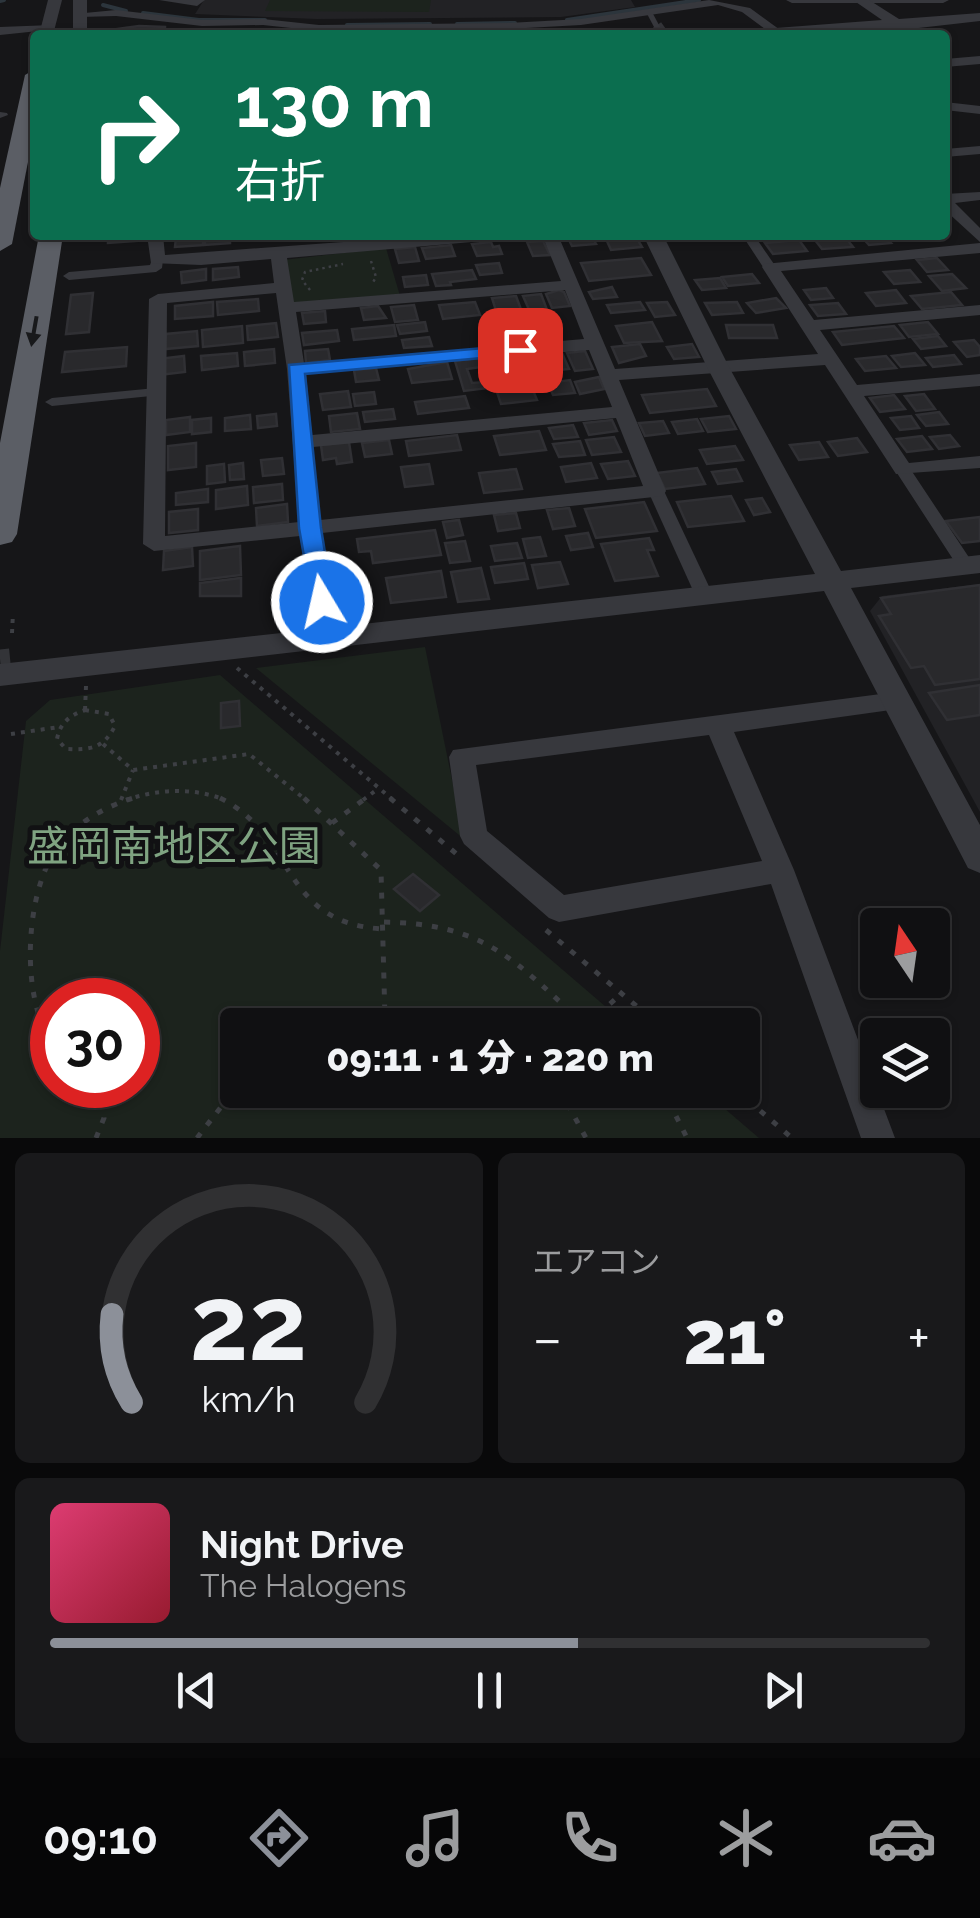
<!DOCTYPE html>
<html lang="ja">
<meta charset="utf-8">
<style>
:root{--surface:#101012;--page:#19191b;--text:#f1f3f6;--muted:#9c9d9f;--line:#303032;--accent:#8c9099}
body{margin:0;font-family:Raleway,"Noto Sans JP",sans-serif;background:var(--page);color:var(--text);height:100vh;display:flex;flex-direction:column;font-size:38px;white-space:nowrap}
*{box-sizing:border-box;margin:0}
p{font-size:32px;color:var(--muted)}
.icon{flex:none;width:55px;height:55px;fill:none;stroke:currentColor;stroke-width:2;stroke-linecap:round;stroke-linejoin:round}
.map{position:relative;height:1138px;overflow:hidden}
.details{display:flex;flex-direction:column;gap:15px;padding:15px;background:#09090a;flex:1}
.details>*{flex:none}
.hud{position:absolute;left:30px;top:30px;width:920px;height:210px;border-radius:10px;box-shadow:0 2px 8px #0004,0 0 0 2px var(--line);background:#0b6e4f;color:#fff;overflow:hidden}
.needle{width:65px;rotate:347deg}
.buttons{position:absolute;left:860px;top:908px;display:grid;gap:20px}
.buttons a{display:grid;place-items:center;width:90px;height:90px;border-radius:10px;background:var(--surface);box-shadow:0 2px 8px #0004,0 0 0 2px var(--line);font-size:50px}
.speed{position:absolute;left:30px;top:978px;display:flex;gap:20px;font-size:50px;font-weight:700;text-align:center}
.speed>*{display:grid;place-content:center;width:130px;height:130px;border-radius:50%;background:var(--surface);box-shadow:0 2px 8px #0004,0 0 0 2px var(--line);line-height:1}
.speed .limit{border:15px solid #d22;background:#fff;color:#111}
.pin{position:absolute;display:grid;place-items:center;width:85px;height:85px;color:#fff;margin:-42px;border-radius:20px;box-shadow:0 5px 15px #0006}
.me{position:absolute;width:110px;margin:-55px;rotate:351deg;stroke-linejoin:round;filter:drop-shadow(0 0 8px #0008)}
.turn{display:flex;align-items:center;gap:35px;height:210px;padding:0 40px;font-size:45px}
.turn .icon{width:130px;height:130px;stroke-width:2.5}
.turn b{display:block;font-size:70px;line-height:85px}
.big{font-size:75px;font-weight:800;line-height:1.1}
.details .tile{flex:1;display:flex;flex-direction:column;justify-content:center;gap:15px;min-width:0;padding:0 35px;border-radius:15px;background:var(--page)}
.details .dial{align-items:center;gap:0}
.dial svg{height:260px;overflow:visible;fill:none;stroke:var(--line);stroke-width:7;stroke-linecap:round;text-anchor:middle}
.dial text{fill:var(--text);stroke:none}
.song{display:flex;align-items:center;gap:30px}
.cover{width:120px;height:120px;border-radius:15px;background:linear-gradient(135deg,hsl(340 70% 55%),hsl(350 70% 35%))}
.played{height:10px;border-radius:5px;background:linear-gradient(90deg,var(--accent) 60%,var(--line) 60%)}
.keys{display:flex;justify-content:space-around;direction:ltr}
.heat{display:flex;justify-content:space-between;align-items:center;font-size:55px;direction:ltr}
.details .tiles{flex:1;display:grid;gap:15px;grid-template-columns:1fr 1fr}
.tile:last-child{grid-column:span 2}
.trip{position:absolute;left:220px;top:1008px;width:540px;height:100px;border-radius:10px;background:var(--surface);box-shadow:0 2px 8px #0004,0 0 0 2px var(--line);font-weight:800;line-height:100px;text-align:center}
.tabs{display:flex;height:160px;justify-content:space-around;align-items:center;background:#060607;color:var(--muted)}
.tabs .icon{width:70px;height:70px}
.tabs .active{color:var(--accent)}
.tabs b{font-size:45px;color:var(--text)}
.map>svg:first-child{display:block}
.built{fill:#222225}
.green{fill:#1c231d;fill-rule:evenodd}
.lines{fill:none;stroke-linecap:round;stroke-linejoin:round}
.stream{stroke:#2c353c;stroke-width:4}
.building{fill:#29292c;stroke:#303034;stroke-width:2.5}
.pedestrian-tunnel-far1{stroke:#333438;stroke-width:10;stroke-dasharray:10 5;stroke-linecap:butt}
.pedestrian-tunnel{stroke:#333438;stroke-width:19;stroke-dasharray:19 10;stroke-linecap:butt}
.path-far2{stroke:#3d3f44;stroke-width:2.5;stroke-dasharray:2.5 4;stroke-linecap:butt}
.path-far1{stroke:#3d3f44;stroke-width:4;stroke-dasharray:4 6;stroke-linecap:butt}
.path{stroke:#3d3f44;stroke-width:5;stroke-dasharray:6 10;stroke-linecap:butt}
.pedestrian{fill:#37383d;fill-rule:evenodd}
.minor{fill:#37383d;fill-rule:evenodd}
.tertiary{fill:#37383d;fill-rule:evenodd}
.trunk{fill:#5b5e65;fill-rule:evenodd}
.oneway{fill:#18191b}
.route{fill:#1a73e8;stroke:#114b97;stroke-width:2.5}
.labels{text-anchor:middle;stroke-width:10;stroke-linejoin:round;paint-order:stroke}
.near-park-label{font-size:42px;fill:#7fa381;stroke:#111113}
</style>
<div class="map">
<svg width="980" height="1138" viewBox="0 0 980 1138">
<rect width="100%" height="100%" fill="#161618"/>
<g class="built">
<path d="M204 0H631L635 7 561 17 317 19 195 14Z"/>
<path d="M980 584V812L870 611 882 596Z"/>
</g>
<g class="green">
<path d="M270 0H431L429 12 265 11Z"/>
<path d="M386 248 400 296 291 304 283 260Z"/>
<path d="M425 647 464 839 256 668Z"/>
<path d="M220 675 627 1025H238V1090H703L759 1138H0V951L26 721 50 700ZM52 1000H138V1085H52Z"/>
</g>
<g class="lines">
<g class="stream">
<path d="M0 1 4 0"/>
<path d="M103 5 126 11"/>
<path d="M143 13 199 20H265"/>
<path d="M567 20 699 0"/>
<path d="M457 24 515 23"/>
<path d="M347 25 430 24"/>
</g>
</g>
<g class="building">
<path d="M139 26 165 27V35H102V31Z"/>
<path d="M108 235H148V240L108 243Z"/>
<path d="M203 235V245L175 247 176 237Z"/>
<path d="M230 235V243L205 245V236Z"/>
<path d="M591 235 596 244 572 246 567 236Z"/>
<path d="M860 235H884L891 243 869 245Z"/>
<path d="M636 237 642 247 611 250 606 239Z"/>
<path d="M845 237 853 247 822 249 815 240Z"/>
<path d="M799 240 807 251 773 254 765 243Z"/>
<path d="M543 241 550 255 533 256 527 242Z"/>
<path d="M491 242 493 247 499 246 502 254 477 256 472 244Z"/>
<path d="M451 245 455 256 426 259 422 248Z"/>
<path d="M415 247 419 261 399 263 395 249Z"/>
<path d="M641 258 651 275 589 281 581 263Z"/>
<path d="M937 258 948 270 927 272 917 260Z"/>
<path d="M499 263 502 273 480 275 476 265Z"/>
<path d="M238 267 239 277 213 280V269Z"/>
<path d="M206 269V280L182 283 181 272Z"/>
<path d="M472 270 476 279 450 282 451 285 436 286 432 274Z"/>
<path d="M910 270 920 282 894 284 884 272Z"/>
<path d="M752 274 759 283 728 286 722 277Z"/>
<path d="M952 274 966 288 942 291 929 276Z"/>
<path d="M426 275 428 285 405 287 403 277Z"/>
<path d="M720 278 726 288 702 290 695 280Z"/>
<path d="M612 287 617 297 593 299 589 292Z"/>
<path d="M826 288 833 298 811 300 804 290Z"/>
<path d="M559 290 564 292 570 306 552 308 546 294Z"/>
<path d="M896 290 906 303 876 306 866 293Z"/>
<path d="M951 292 962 305 922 309 911 296Z"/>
<path d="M93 293 89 332 66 334 71 295Z"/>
<path d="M541 294 547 310 530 312 523 296Z"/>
<path d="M516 296 523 315 498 317 492 298Z"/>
<path d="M776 298 786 308 756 313 747 303Z"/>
<path d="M258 299 259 311 218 315 217 302Z"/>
<path d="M213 302V316L175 319V306Z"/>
<path d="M475 302 480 315 443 319 439 305Z"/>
<path d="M640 302 645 310 611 313 607 305Z"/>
<path d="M667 302 675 315 655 317 647 303Z"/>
<path d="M737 302 743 313 712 315 705 303Z"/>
<path d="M838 303 846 314 818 316 810 305Z"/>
<path d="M414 305 418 320 395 322 391 307Z"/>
<path d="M378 306 386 318 364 320 361 308Z"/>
<path d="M325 311 326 322 304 324 302 313Z"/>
<path d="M549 313 556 329 536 331 530 315Z"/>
<path d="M425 322 427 331 400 334 397 325Z"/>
<path d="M652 322 662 341 624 343 616 326Z"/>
<path d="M928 322 938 334 909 337 900 325Z"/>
<path d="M276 323 278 337 248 340 247 326Z"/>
<path d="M394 325 396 336 354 340 352 329Z"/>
<path d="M726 325H773L777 338H729Z"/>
<path d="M242 326 243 343 203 347 202 330Z"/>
<path d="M894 326 904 338 842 345 833 332Z"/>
<path d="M337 330 339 341 304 345 302 333Z"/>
<path d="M197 331 198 346 165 349 166 334Z"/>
<path d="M938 336 946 346 921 349 913 339Z"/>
<path d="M429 337 432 346 404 348 402 340Z"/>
<path d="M974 340 980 347V355L967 357 954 342Z"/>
<path d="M640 344 646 356 619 363 612 347Z"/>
<path d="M692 344 699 357 674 359 667 347Z"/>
<path d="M127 347 126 366 62 372 65 352Z"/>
<path d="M274 349 275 363 245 366 244 352Z"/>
<path d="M328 349 330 360 306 363 305 351Z"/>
<path d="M585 351 593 369 575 371 567 353Z"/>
<path d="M237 353 238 366 202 370 201 356Z"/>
<path d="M562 353 569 369 550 371 544 355Z"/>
<path d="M915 353 925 365 901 367 892 356Z"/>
<path d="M954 355 961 364 933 367 926 358Z"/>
<path d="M184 356 185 372 158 375V359Z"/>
<path d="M886 356 896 368 865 371 856 359Z"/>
<path d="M478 358 481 367 467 369 472 383 486 382 488 388 464 391 455 361Z"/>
<path d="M507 359 510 368 505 369 506 372 489 373 485 362Z"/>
<path d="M447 362 452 379 412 383 408 369Z"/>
<path d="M376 368 379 380 356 382 354 370Z"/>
<path d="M519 377 522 386 494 389 491 380Z"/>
<path d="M599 377 604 389 580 394 575 382Z"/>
<path d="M570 380 575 393 553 395 548 383Z"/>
<path d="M532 388 537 400 501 404 497 392Z"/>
<path d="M707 389 716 406 650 413 642 395Z"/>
<path d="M348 391 351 407 323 410 320 394Z"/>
<path d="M374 392 376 404 355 406 353 394Z"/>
<path d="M924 394 935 409 916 411 905 396Z"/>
<path d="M894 395 905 409 880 412 870 398Z"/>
<path d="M465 396 469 408 418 414 415 402Z"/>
<path d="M393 409 395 419 365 422 363 412Z"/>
<path d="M939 412 948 424 926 426 917 415Z"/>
<path d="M357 413 360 429 331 432 329 416Z"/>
<path d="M276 414 277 426 258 428 257 416Z"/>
<path d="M250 415 251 429 225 431V418Z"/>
<path d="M729 416 736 429 708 432 701 419Z"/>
<path d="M911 416 919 428 900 430 891 418Z"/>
<path d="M190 417V432L166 435V420Z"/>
<path d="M211 418V432L192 434V420Z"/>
<path d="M697 419 703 431 678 434 672 422Z"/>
<path d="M612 420 617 431 589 435 584 423Z"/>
<path d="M663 421 669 433 645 436 639 423Z"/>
<path d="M573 425 578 437 554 439 549 428Z"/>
<path d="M539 431 546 450 500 455 494 436Z"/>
<path d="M457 435 461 450 409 456 406 441Z"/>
<path d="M950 435 959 446 939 449 930 437Z"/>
<path d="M922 436 932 449 907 452 897 439Z"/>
<path d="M614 437 621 452 592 455 586 440Z"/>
<path d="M857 438 867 452 838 456 828 442Z"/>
<path d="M389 440 392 454 365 457 362 443Z"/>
<path d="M580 441 585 455 559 457 553 444Z"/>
<path d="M349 442 352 462 337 464 336 458 323 460 321 445Z"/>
<path d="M819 442 828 457 799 460 790 445Z"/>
<path d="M196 443V467L168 470V446Z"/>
<path d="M735 446 743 460 707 464 700 450Z"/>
<path d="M282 458 284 474 263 476 261 460Z"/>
<path d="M628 461 635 476 608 479 601 464Z"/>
<path d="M243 463 244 479 230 480 229 465Z"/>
<path d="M591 463 597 478 566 482 561 467Z"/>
<path d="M224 464 225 482 207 484V466Z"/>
<path d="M429 464 433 484 405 487 401 467Z"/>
<path d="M697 468 705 484 665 489 657 473Z"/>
<path d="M516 469 522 489 484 493 479 473Z"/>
<path d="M736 469 742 481 718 484 712 472Z"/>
<path d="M282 484 283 500 254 503 253 487Z"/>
<path d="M247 486 248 505 216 509V490Z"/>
<path d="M208 489V502L176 505V493Z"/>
<path d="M731 496 744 521 688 527 677 502Z"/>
<path d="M762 498 770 512 754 515 746 500Z"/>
<path d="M644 502 657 531 596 538 585 509Z"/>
<path d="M287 504 288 522 257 526 256 508Z"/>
<path d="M569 508 575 526 553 529 547 510Z"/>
<path d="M198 509V530L169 533V512Z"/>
<path d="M516 513 520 528 498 531 494 515Z"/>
<path d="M980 517V541L962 543 946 521Z"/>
<path d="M459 520 463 535 447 538 443 522Z"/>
<path d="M435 530 441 555 373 563 371 551 359 552 357 539Z"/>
<path d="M588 533 593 547 571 550 566 536Z"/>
<path d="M540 537 546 556 528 558 523 539Z"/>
<path d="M649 538 654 550H647L658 576 615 581 601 544Z"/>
<path d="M465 541 470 561 450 563 445 543Z"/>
<path d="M517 543 522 558 495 561 491 546Z"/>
<path d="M240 546 241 575 200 580V551Z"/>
<path d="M192 547 193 566 163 570 164 551Z"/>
<path d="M560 562 568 584 538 588 532 565Z"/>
<path d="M524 563 528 579 495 583 491 567Z"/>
<path d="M481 568 489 599 458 602 451 572Z"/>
<path d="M441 571 446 597 391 603 386 578Z"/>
<path d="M241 578V596H200V583Z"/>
<path d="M980 585V679L935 685 924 666 911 668 879 616 891 614 881 598Z"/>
<path d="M980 685V715L947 720 929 693Z"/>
<path d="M239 701 240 726 221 728V703Z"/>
<path d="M413 874 439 895 420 911 394 889Z"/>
</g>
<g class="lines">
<path class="pedestrian-tunnel-far1" d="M657 25 664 35"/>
<path class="pedestrian-tunnel" d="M0 659 10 658"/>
<g class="path-far2">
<path d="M371 261 376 277 372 284"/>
<path d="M310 290 302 280 305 272 343 264"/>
</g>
<g class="path-far1">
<path d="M12 633 13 613"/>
<path d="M237 668 393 800"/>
<path d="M85 710 109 714 115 726C103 749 90 750 66 749L57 739C60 723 70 715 85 710Z"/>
<path d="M85 710 86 686"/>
<path d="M11 734 59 727"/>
<path d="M103 744 133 770 249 754 306 800"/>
<path d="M121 800 133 770"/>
<path d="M126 800C158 789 193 787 225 800"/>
<path d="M363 800 379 788"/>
</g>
<g class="path">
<path d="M220 798C297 836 280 924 384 929"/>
<path d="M304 798 381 870 385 1019"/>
<path d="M390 798 459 856"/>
<path d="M332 823 366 798"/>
<path d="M384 922C486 924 514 960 585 1025"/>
<path d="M546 930 659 1025"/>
<path d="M342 1025 420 1016 454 1025"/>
<path d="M586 1025 620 995"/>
<path d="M52 1042C21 1000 25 899 53 855 71 826 101 808 133 798"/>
<path d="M560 1090 586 1138"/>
<path d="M658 1090 669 1102 687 1138"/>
<path d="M736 1090 792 1138"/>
<path d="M96 1138 104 1118 100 1085"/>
<path d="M197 1138 238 1085"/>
</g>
<g class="pedestrian">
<path d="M645 10H651L660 27H654Z"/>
<path d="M0 112 7 113 8 115 0 118Z"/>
<path d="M742 235H754L776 267 775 270H765Z"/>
<path d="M157 256 163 260 162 268 156 272 69 280 63 276 69 272 150 265 153 257Z"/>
<path d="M156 388 163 392 161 395 52 406 45 402 52 398Z"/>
<path d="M903 465 909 467 972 562 975 566 972 570H960L895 470Z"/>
<path d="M656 486 664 491 714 597 711 601 705 603 696 597 648 491Z"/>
</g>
<g class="minor">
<path d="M159 0H205L197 6Z"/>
<path d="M709 0 750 8 787 35H773L742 12 718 5 581 25 507 29 319 31 263 25 202 26 116 16 80 17 74 14 116 10 202 20 263 19 319 25 507 23 581 19Z"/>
<path d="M786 0H949L943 3H792Z"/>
<path d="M52 25 48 30 0 35V27Z"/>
<path d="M980 56V64L945 67V59Z"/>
<path d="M945 102 980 106V114L945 110Z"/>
<path d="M980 146V154L945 157V149Z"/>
<path d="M980 192V200L955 203 980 228V242L945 210V194Z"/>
<path d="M147 235H163L165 255 439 235H503L495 240 287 258 294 302 561 281 542 235H558L615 369 818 354 762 267 764 264 980 243V253L781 271 814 320 980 305V315L820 330 857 385 980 374V386L864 396 909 463 980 456V468L896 474 825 365 619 380 666 491 663 496 322 533 339 639 335 645H319L315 639 300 536 154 551 143 544 149 299 158 294 274 283 271 259 201 265 151 263ZM565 290 584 339 304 363 296 312ZM276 293 287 369 299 522 165 536 167 303ZM589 350 612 407 312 435 306 374ZM616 418 643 486 320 520 313 447Z"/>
<path d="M896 692 905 694 909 701 905 708 734 732 794 870 895 1138H861L771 884 559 922 549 918 464 844 460 836 449 757 453 750ZM709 735 762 861 564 895 487 831 476 765Z"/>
</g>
<g class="tertiary">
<path d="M48 0H62L53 35H39Z"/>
<rect x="73" y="0" width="14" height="35"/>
<path d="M853 0H869L899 19 980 13V21L901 30 729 35 736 31 882 20Z"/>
<path d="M643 235H663L729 367 841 571 980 555V573L851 588 980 825V873L968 868 824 591 0 686V664L815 574 707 367Z"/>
</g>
<g class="trunk">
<path d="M35 69V126L12 244 0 251V188L25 75Z"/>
<path d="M39 235H63L17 534 12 542 0 545V443Z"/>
</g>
</g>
<defs><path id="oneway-solid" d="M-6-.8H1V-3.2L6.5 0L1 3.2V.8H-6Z" transform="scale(2.5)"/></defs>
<use class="oneway" href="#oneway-solid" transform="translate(34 331) rotate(100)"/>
<path class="route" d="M520 345 526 346V354L305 374 321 528 333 602 330 607H313L299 528 289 365Z"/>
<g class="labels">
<g class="near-park-label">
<text x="174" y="861">盛岡南地区公園</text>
</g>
</g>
</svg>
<div class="buttons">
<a><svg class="needle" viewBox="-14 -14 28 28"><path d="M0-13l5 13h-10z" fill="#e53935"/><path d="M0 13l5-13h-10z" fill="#9c9d9f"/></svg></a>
<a><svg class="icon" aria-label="layers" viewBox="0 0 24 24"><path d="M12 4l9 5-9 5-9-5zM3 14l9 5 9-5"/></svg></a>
</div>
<div class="speed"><div class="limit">30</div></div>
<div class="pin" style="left:520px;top:350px;background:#d93025"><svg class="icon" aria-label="arrive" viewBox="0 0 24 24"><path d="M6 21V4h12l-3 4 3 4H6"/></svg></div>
<svg class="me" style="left:322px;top:602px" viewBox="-20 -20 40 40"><circle r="17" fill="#1a73e8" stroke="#fff" stroke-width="3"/><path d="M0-11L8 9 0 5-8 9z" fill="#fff"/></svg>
<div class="trip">09:11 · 1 分 · 220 m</div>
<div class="hud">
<div class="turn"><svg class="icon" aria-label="right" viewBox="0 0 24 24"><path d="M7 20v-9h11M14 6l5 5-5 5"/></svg><div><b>130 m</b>右折</div></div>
</div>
</div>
<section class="details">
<div class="tiles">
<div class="tile dial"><svg viewBox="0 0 100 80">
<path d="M14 69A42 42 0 1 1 86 69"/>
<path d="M14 69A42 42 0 0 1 8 42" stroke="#8c9099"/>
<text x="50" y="56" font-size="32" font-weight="700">22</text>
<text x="50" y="72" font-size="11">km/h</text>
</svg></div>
<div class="tile"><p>エアコン</p>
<div class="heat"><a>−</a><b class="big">21°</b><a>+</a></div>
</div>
<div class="tile">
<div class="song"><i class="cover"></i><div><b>Night Drive</b><p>The Halogens</p></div></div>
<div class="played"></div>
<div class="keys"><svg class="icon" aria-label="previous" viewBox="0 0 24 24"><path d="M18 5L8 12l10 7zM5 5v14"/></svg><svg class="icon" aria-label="pause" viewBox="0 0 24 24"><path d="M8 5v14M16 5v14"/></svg><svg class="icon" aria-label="next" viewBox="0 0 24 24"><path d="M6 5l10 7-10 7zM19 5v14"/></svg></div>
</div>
</div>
</section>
<nav class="tabs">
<b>09:10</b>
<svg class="icon active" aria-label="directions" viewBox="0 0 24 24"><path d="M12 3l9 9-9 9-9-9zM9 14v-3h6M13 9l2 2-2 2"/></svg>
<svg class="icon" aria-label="music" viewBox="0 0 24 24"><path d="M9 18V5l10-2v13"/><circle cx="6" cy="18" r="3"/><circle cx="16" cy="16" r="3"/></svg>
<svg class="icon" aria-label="phone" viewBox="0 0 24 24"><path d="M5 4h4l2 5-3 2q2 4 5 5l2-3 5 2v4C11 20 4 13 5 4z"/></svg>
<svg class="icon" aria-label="climate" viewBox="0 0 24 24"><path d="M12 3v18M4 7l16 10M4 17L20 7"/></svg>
<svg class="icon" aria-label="car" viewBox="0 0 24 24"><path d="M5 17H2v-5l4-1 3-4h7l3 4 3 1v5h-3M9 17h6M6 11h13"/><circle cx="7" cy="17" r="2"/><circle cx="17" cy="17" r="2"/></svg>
</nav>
